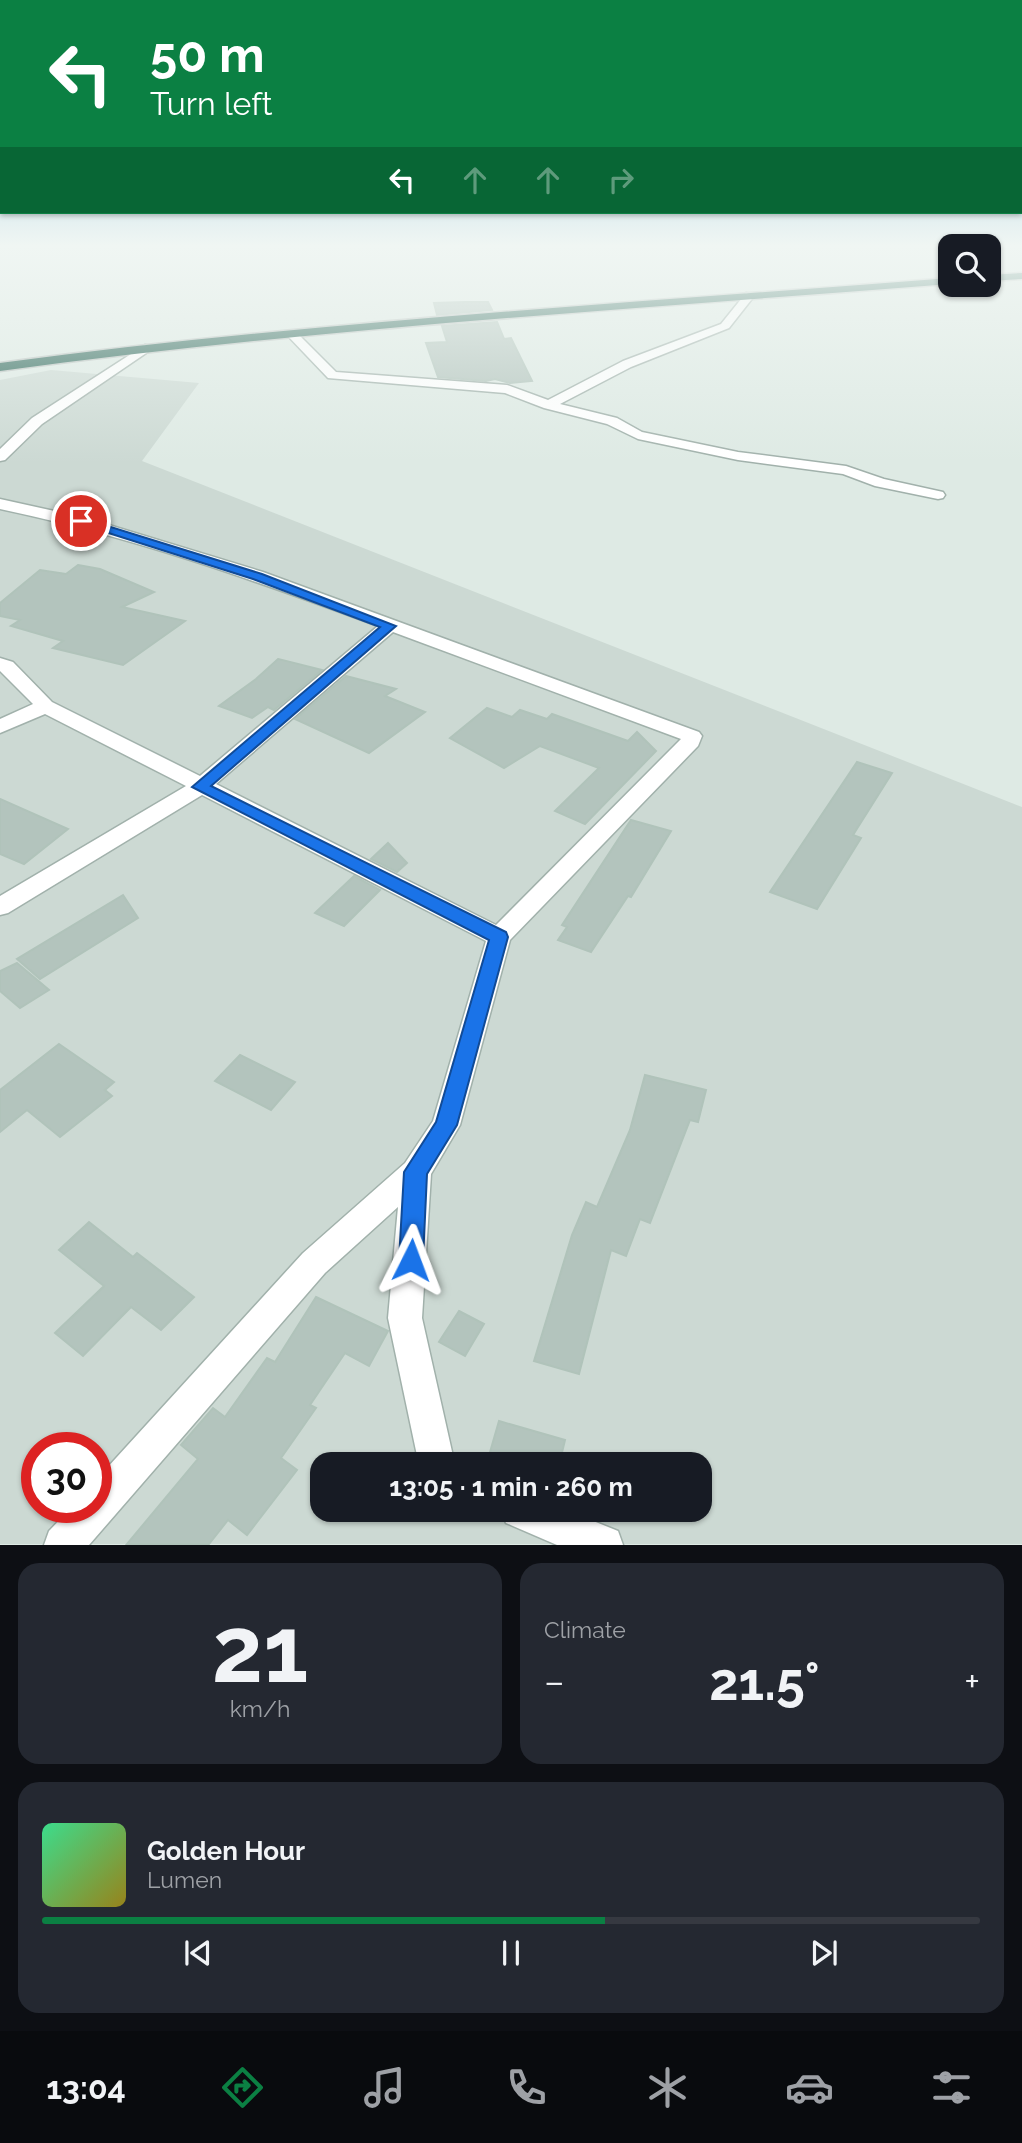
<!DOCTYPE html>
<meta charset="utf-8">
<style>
:root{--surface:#171b24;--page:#242831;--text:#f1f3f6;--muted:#9ea1a6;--line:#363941;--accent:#0b8043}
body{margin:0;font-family:Raleway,sans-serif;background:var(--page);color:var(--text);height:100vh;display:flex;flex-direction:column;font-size:26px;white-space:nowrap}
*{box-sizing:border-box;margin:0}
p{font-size:23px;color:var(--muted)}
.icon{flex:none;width:38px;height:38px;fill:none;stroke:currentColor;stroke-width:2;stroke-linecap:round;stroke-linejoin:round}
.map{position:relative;height:1545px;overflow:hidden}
.sheet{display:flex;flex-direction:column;gap:18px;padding:18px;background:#0d0f14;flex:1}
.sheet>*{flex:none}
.hud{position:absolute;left:0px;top:0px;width:1022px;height:214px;box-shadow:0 2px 5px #0004;background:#0b8043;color:#fff;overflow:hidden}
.fabs{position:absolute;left:938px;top:234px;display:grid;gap:14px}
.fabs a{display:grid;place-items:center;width:63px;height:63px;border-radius:14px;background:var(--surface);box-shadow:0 2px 5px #0004;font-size:35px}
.speed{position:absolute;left:21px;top:1432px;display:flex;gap:14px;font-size:35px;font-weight:700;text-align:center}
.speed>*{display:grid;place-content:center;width:91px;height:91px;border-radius:50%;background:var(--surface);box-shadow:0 2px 5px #0004;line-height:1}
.speed .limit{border:10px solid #d22;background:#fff;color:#111}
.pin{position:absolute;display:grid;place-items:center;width:60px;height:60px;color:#fff;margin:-30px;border:4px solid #fff;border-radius:50%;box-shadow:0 2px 7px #0007}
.me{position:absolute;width:77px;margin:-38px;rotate:3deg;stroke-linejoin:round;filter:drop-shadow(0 0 5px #0008)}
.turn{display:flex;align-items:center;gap:24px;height:147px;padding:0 35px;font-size:32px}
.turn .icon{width:91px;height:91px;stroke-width:2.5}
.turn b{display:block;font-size:49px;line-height:60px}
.lanes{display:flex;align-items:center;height:66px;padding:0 35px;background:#0003;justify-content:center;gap:35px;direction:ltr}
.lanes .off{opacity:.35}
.big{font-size:52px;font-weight:700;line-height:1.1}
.sheet .card{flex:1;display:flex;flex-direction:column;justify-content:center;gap:10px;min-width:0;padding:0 24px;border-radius:21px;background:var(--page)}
.sheet .dial{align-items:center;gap:0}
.dial b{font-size:91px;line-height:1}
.song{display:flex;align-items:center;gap:21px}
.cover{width:84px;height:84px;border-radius:10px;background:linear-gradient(135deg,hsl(150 70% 55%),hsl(50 70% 35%))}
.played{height:7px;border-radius:4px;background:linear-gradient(90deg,var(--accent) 60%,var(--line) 60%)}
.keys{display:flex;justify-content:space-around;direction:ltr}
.heat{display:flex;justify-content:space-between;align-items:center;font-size:38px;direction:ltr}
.sheet .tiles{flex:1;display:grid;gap:18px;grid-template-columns:1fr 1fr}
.card:last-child{grid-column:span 2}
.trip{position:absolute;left:310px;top:1452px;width:402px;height:70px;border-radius:21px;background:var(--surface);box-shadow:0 2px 5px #0004;font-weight:700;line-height:70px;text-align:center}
.tabs{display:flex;height:112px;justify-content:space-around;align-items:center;background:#090b0e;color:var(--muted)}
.tabs .icon{width:49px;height:49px}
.tabs .current{color:var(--accent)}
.tabs b{font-size:32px;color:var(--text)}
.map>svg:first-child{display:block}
.built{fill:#ccd9d3;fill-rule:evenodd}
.building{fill:#b3c4bd;stroke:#b0c3ba;stroke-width:2}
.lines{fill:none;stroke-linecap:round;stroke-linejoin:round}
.street-casing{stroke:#a1b1ab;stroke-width:3}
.highway-casing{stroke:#bcc4c1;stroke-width:3}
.street{fill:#fff;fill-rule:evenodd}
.highway{fill:#2b6557;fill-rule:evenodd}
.route{fill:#1a73e8;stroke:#114b97;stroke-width:2}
</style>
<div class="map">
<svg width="1022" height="1545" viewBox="0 0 1022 1545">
<rect width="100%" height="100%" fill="#deeae4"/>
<path class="built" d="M51 370 199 383 142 461 1022 807V1544H0V380ZM37 1447H96V1507H37ZM322 1465H700V1510H322Z"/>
<g class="building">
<path d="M465 302H488L492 310 437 315 434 303Z"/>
<path d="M497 322 504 339 511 338 532 381 510 383 495 379 486 381 438 377 426 343 447 342 442 326Z"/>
<path d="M78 565 100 569 154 592 122 607 185 621 123 665 53 648 63 641 11 626 20 620 0 616V603L40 570 66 574Z"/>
<path d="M278 659 322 670 274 710 268 707 252 718 219 706 256 679Z"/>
<path d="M346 676 396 689 385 696 425 712 369 753 295 719Z"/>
<path d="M487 708 512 717 520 710 547 719 552 714 628 741 637 732 656 751 585 824 555 811 599 768 540 746 504 768 450 738Z"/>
<path d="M857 762 892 773 853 835 861 838 817 909 770 892Z"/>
<path d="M0 799 68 829 24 864 0 854Z"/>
<path d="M631 820 671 831 631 897 628 896 591 952 558 940 567 927 562 925Z"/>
<path d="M388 843 407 863 397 872 371 859Z"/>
<path d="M354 876 380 890 344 926 315 913Z"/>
<path d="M123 895 138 918 40 979 17 959Z"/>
<path d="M17 963 49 990 20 1008 0 991V971Z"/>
<path d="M59 1044 114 1082 105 1090 112 1096 60 1137 27 1110 0 1132V1090Z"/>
<path d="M240 1055 295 1082 271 1110 215 1081Z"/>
<path d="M645 1075 706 1090 698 1122 690 1120 650 1223 640 1219 626 1256 611 1250 579 1374 534 1361 572 1235 586 1202 597 1207 630 1130Z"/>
<path d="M89 1222 133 1257 137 1253 194 1297 161 1330 131 1307 83 1356 55 1333 104 1286 59 1250Z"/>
<path d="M316 1297 388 1331 369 1366 345 1353 310 1405 316 1408 281 1458 297 1470 247 1535 228 1520 209 1544H127L198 1459 181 1445 213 1408 225 1417 267 1358 275 1362Z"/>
<path d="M459 1311 484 1324 465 1356 439 1342Z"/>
<path d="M499 1421 565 1440 559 1465H506L488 1459Z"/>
</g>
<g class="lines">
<g class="street-casing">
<g id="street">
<path d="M746 293 755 295 729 328 631 367 560 404 617 418 642 432 738 452 846 466 884 479 943 492 945 495 943 498 938 499 875 486 843 474 738 460 638 439 607 424 544 408 505 393 328 378 285 333 295 331 336 372 507 385 548 400 623 361 721 324Z"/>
<path d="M145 345 155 347 42 424 5 460 0 461V449L32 418Z"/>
<path d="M0 499 86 518 263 572 699 732 702 736 698 746 510 940 460 1125 431 1174 422 1318 455 1465H419L388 1318 398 1207 325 1273 89 1545H44L49 1531 72 1507H96V1480L303 1253 405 1163 433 1121 486 941 202 795 8 913 0 915V896L186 786 45 714 0 733V719L33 704 0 671V658L13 662 52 702 200 776 378 626C254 580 130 536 0 509ZM393 632 681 739 496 925 216 784Z"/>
<path d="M500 1510H566L618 1531 623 1545H557L506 1523Z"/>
</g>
</g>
<g class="highway-casing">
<g id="highway">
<path d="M1022 273V279L989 281V275Z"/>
<path d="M950 278V284C633 309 315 328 0 371V363C315 321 633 303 950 278Z"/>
</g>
</g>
<use href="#street" class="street"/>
<use href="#highway" class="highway"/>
</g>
<linearGradient id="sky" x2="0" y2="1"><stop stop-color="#80bcde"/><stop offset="0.53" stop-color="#f0f6f3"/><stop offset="1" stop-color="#f0f6f3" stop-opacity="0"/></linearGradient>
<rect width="1022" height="463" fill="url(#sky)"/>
<path class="route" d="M77 519H85L262 574 396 626 211 786 506 932 508 937 457 1125 427 1174 423 1260 419 1268 411 1271 402 1268 399 1260 404 1172 436 1122 489 940 192 787 380 627 253 579 77 523Z"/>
</svg>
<div class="fabs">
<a><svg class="icon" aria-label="search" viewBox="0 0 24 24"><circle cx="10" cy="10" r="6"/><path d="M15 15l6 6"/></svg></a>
</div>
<div class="speed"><div class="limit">30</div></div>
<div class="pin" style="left:81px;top:521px;background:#d93025"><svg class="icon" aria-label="arrive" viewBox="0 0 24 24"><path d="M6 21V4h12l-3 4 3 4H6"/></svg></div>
<svg class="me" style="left:411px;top:1260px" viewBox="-20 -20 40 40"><path d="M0-17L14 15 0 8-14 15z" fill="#1a73e8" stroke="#fff" stroke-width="4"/></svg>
<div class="trip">13:05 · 1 min · 260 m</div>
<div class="hud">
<div class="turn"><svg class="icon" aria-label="left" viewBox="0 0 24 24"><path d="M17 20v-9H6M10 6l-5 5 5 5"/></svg><div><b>50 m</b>Turn left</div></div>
<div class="lanes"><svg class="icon" aria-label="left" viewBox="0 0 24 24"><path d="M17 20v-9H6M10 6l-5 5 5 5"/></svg><svg class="icon off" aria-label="ahead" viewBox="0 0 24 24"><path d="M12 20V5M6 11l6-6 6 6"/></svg><svg class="icon off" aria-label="ahead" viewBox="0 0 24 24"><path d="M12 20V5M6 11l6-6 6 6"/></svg><svg class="icon off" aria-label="right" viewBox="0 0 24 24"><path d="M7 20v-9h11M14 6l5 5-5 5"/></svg></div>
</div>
</div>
<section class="sheet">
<div class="tiles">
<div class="card dial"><b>21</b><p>km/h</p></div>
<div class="card"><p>Climate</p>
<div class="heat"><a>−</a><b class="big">21.5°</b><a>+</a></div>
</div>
<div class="card">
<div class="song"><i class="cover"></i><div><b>Golden Hour</b><p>Lumen</p></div></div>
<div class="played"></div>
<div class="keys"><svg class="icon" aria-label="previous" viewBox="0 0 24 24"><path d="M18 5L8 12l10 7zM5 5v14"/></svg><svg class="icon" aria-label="pause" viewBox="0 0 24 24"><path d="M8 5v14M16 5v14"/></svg><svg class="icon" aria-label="next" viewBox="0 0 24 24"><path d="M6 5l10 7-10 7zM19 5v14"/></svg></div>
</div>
</div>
</section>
<nav class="tabs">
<b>13:04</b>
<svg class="icon current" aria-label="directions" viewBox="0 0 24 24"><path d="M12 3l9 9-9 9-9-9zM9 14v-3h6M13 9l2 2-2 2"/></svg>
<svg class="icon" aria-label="music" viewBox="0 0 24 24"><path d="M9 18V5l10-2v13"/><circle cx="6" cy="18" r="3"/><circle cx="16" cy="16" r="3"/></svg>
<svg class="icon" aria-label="phone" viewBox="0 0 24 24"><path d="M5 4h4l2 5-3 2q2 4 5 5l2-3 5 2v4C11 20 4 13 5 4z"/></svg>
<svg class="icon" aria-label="climate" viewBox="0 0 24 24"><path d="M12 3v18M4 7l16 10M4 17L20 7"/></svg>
<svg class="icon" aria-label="car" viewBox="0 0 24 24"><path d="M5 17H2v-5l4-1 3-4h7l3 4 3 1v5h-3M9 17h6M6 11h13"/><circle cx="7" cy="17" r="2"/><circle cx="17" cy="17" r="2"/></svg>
<svg class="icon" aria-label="filters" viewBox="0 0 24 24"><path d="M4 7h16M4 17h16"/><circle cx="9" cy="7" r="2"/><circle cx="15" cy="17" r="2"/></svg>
</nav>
